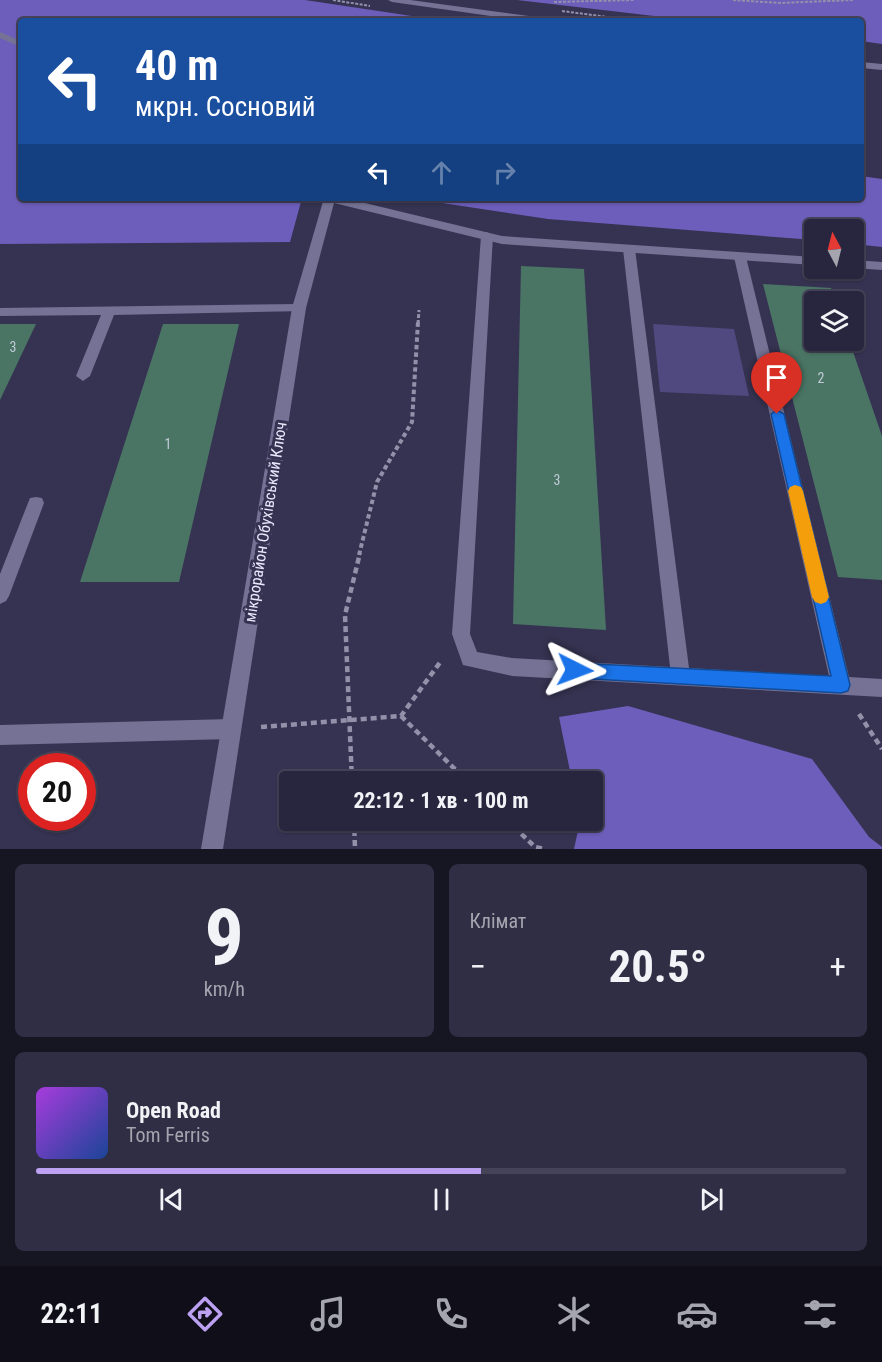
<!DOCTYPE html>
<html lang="uk">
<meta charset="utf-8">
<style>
:root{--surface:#28263e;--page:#302e45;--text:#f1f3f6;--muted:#a5a5b0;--line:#444358;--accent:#bca0f2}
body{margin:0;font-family:"Roboto Condensed",sans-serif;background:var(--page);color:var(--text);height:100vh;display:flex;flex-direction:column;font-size:22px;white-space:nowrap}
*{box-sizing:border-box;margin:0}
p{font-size:20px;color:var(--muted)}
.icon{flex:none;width:33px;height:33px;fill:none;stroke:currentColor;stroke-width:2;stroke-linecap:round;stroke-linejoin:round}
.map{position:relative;height:849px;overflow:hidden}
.panel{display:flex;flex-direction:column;gap:15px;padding:15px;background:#161522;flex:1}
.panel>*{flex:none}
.guide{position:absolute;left:18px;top:18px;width:846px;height:183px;border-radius:6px;box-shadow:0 2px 4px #0004,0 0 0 2px var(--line);background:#1a4fa0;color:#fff;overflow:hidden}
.needle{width:39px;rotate:353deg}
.controls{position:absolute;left:804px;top:219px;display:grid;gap:12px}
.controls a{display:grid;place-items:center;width:60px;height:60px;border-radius:6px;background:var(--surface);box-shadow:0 2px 4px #0004,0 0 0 2px var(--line);font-size:30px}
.speed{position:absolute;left:18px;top:753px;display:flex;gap:12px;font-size:30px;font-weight:700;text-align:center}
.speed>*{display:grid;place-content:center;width:78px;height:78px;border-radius:50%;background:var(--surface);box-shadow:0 2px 4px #0004,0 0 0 2px var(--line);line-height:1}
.speed .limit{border:9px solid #d22;background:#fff;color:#111}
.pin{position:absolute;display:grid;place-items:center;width:51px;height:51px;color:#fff;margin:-62px -26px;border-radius:50% 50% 50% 0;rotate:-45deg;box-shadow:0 0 6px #0007}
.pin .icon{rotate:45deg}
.me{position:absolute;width:66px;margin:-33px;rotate:93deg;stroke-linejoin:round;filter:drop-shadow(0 0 4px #0008)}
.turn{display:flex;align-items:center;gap:21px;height:126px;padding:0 18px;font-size:27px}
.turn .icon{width:78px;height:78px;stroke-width:2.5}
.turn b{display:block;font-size:42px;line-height:51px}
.lanes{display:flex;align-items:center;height:57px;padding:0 18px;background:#0003;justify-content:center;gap:30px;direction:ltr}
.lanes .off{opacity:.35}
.big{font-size:45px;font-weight:700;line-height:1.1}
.panel .tile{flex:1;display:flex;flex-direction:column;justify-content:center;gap:9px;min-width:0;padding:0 21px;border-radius:9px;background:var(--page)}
.panel .dial{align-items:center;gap:0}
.dial b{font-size:78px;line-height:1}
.song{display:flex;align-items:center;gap:18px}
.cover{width:72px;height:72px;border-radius:9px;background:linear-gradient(135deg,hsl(280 70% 55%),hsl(220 70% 35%))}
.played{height:6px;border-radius:3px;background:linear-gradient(90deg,var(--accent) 55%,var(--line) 55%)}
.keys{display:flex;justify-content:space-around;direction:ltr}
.heat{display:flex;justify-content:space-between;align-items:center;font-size:33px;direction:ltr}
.panel .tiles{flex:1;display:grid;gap:15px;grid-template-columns:1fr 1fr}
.tile:last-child{grid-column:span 2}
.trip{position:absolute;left:279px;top:771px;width:324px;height:60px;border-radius:6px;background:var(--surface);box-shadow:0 2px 4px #0004,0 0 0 2px var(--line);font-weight:700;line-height:60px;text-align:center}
.tabs{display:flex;height:96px;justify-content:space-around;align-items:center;background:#100f19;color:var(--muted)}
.tabs .icon{width:42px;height:42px}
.tabs .active{color:var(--accent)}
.tabs b{font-size:27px;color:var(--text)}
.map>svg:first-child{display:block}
.green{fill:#50497f}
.forest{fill:#6d5ebb}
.building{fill:#4a7565}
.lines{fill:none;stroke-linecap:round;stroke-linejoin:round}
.path-far3{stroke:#9391aa;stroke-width:2;stroke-dasharray:3 1.5;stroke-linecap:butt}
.path-far2{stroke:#9391aa;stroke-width:3;stroke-dasharray:4 2;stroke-linecap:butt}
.path-far1{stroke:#9391aa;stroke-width:4;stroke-dasharray:4.5 3;stroke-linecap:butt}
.path{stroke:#9391aa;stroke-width:4.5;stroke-dasharray:6 4;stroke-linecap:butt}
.service{fill:#757295;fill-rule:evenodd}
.minor{fill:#757295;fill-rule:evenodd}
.secondary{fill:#757295;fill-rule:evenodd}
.route{fill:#1a73e8;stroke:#114b97;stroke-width:1.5}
.slow{fill:#f59e0b}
.labels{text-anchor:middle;stroke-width:6;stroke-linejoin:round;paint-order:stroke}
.number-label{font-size:14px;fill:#c1cbd6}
.street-label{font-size:16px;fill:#e9e8fc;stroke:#363352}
</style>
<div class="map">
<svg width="882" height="849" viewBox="0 0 882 849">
<rect width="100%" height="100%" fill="#363352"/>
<path class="green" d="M653 324 734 329 749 396 660 392Z"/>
<g class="forest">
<path d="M0 0H305L445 21H21V198H302L290 242 0 244Z"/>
<path d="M517 0H882V44L861 41V21H697Z"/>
<path d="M861 176 882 179V247L854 244V230H814V240L548 219 409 198H861Z"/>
<path d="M628 706 812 759 869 837 882 847V849H574L580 821 592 820V782L572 781 559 717Z"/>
</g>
<g class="building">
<path d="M521 266 584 269 606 630 513 624Z"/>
<path d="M763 284 831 288 836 302H814V340H849L882 436V580L838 577Z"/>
<path d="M0 324H36L0 400Z"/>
<path d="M163 324H239L179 582H80Z"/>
</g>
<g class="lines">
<g class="path-far3">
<path d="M333 0 370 6"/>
<path d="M733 0 780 3 853 0"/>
<path d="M554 2 634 0"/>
<path d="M562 11 638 21"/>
<path d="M243 21 383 19"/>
</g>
<path class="path-far2" d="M418 324 419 310"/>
<path class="path-far1" d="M359 555 377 482 412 422 418 322"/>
<g class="path">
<path d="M859 714 882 749"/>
<path d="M401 716 468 782"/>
<path d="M261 727 401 716 441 661"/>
<path d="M352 782 345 615 360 553"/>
<path d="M354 820 355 849"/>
<path d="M507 820 535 847 544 849"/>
</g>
<g class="service">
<path d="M487 232 493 236 470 634 477 652 512 658 670 667 623 249 629 245 635 249 689 668 829 676 734 257 740 253 746 257 849 677 882 679V697L512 676 463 665 452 634 481 236Z"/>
<path d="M299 304 304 305 306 308 304 311 114 315 90 376 83 381 76 376 101 315 0 316V308Z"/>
<path d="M36 497 42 498 44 503 9 596 6 601 0 604V574L28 503 30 498Z"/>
<path d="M231 719 238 722 241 729 238 736 231 739 0 745V725Z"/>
</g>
<g class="minor">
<path d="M0 32 21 41V47L0 38Z"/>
<path d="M324 198H344L502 236 814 257V265L502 244 334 203 306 308 223 849H201L292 308Z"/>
<path d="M854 260 882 262V270L854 268Z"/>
</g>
<g class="secondary">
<path d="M388 0H410L544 18 548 21H526L392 2Z"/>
<path d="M861 62 882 64V70L861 68Z"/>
</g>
</g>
<path class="route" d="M777 410 784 414 850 685 848 691 841 693 575 678 569 676 566 670 569 665 575 663 831 676 771 414Z"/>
<path class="slow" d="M795 485 801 487 803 491 829 597 826 602 821 604 815 602 812 597 788 491 790 487Z"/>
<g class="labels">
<g class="number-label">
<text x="13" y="352">3</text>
<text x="821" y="383">2</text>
<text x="168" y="449">1</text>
<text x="557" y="485">3</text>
</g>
<g class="street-label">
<text transform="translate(265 522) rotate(-81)" y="6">мікрорайон Обухівський Ключ</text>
</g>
</g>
</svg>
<div class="controls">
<a><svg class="needle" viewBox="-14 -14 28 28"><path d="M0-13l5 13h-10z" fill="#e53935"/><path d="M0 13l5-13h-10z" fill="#a5a5b0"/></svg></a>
<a><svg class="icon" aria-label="layers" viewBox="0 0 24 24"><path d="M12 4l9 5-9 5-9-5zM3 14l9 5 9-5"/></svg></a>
</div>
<div class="speed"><div class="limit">20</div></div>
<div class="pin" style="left:777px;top:414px;background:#d93025"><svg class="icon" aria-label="arrive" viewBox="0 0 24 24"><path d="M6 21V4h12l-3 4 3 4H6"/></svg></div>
<svg class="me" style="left:575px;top:670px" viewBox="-20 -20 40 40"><path d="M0-17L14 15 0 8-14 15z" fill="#1a73e8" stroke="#fff" stroke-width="4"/></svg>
<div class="trip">22:12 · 1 хв · 100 m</div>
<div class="guide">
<div class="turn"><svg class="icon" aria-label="left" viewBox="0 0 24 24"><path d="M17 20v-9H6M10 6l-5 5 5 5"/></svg><div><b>40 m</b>мкрн. Сосновий</div></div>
<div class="lanes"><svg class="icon" aria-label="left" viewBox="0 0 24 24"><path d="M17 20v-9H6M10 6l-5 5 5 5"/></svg><svg class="icon off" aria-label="ahead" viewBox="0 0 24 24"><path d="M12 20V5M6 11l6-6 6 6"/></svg><svg class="icon off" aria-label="right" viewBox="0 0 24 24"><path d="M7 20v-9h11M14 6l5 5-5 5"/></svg></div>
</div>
</div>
<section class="panel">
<div class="tiles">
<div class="tile dial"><b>9</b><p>km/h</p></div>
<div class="tile"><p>Клімат</p>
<div class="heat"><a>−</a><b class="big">20.5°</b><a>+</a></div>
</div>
<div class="tile">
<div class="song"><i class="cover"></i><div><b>Open Road</b><p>Tom Ferris</p></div></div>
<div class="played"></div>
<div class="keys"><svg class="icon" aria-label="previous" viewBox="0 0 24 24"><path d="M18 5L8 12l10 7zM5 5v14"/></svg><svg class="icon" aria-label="pause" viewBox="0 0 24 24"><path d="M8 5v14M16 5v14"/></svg><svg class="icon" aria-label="next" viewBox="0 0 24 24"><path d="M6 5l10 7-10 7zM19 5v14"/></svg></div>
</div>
</div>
</section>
<nav class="tabs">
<b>22:11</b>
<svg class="icon active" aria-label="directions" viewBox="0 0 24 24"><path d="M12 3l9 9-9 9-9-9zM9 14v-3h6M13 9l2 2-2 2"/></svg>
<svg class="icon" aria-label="music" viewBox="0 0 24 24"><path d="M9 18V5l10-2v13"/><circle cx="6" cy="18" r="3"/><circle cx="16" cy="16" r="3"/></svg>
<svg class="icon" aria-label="phone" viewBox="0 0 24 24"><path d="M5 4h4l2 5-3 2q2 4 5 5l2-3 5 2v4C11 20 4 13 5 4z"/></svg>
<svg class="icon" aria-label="climate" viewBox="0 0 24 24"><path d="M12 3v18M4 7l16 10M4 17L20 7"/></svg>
<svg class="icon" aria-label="car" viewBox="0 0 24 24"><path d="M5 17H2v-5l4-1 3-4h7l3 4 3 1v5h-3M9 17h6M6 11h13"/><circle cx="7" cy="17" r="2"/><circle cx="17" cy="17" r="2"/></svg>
<svg class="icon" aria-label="filters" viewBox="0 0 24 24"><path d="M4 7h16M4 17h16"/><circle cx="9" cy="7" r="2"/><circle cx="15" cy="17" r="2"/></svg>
</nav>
